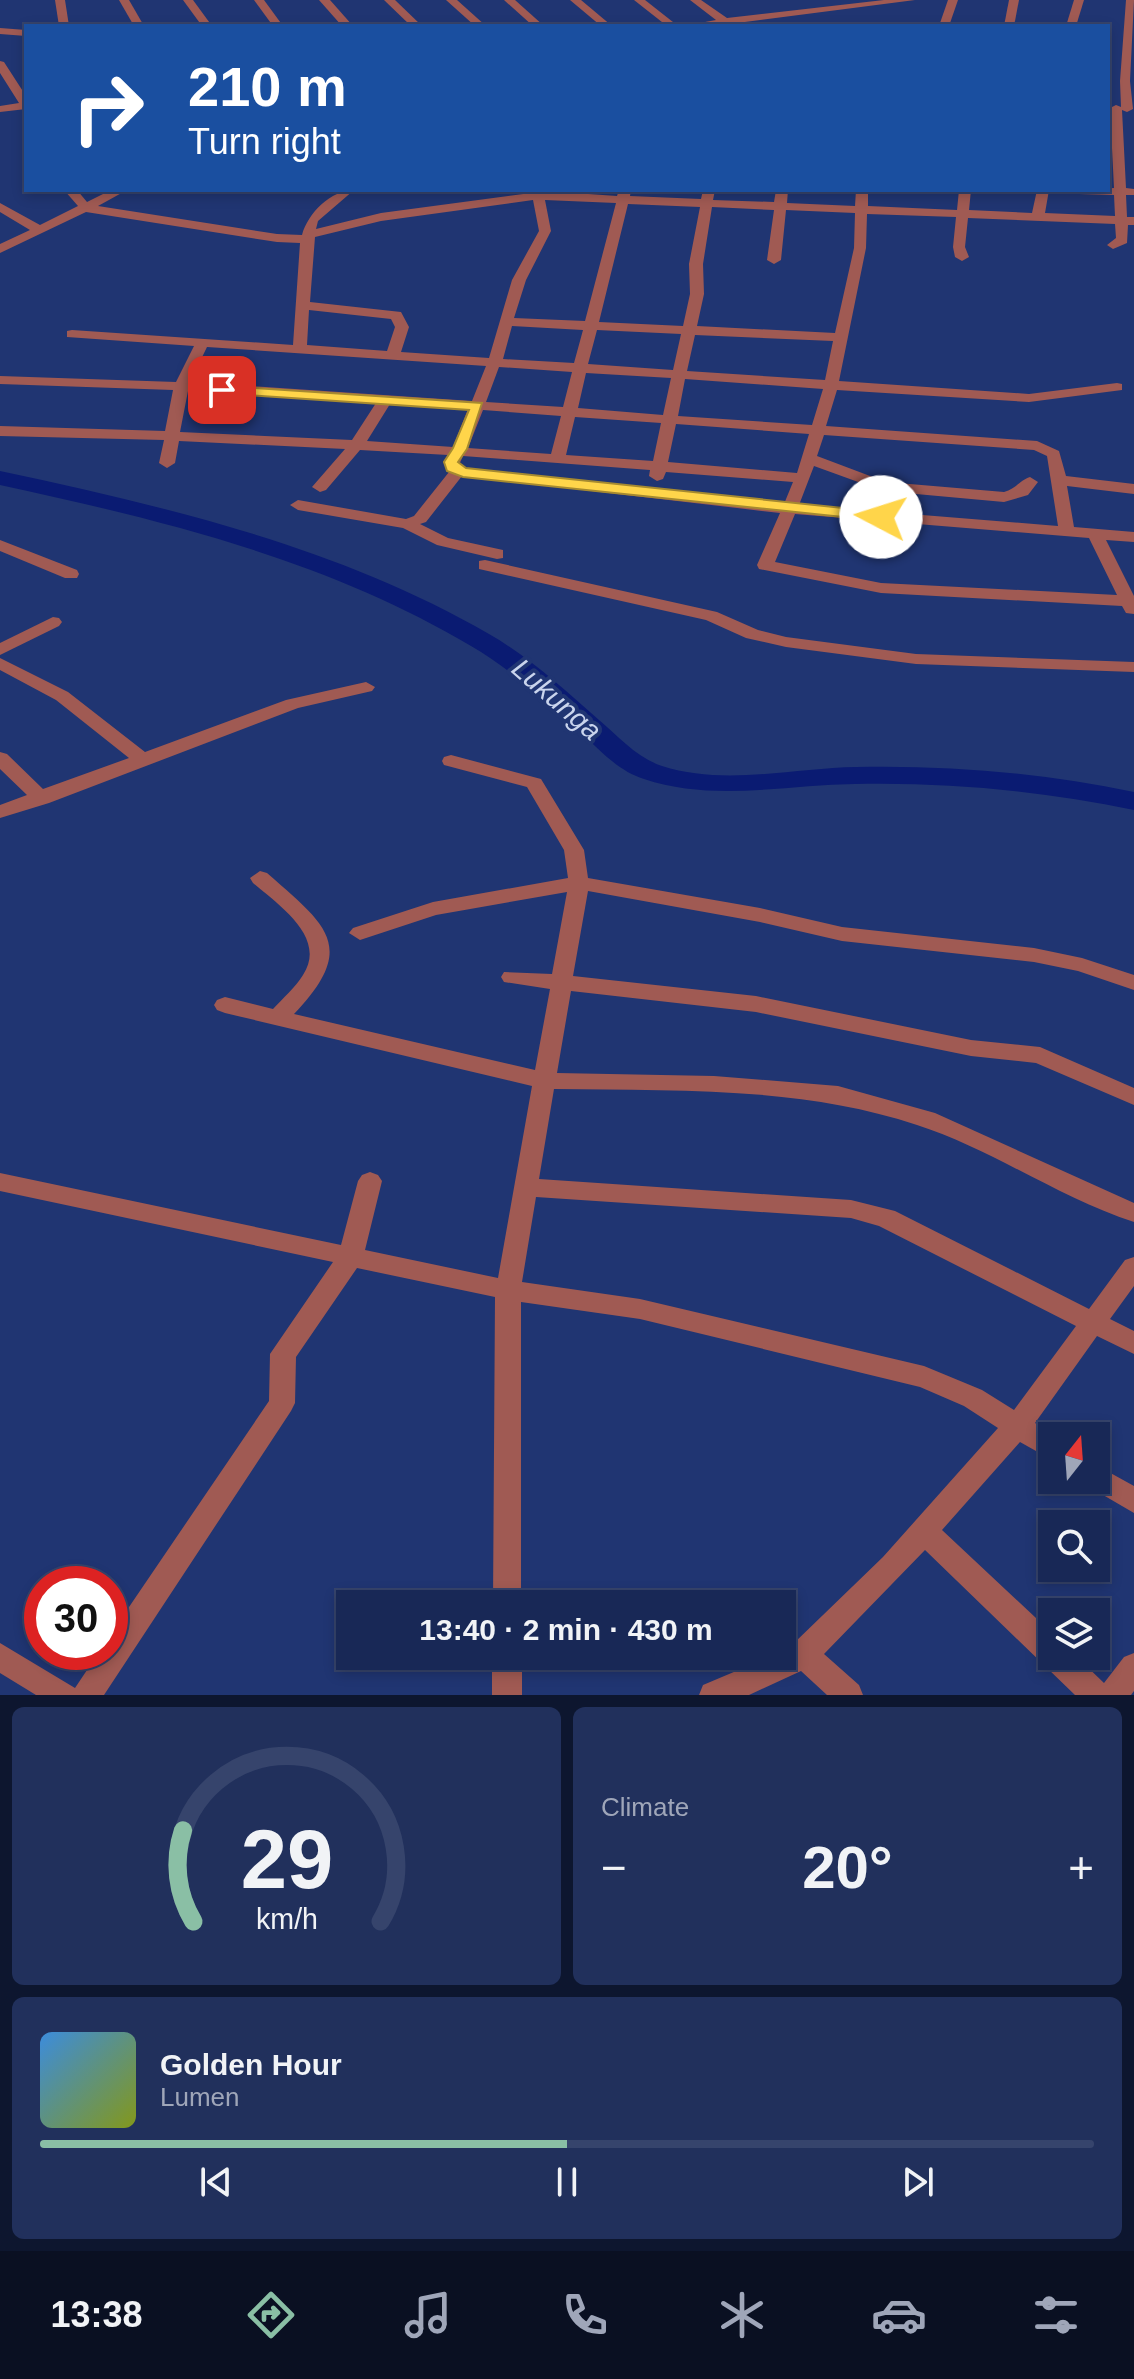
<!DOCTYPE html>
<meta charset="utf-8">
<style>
:root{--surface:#182856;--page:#21305c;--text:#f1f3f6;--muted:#9fa6b9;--line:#36446c;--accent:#8abfa5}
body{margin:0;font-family:Arial,sans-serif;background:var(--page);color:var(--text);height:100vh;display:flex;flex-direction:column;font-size:30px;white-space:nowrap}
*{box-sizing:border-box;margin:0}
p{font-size:26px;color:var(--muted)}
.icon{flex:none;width:44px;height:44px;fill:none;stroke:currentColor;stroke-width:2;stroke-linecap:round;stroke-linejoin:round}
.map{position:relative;height:1695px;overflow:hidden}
.panel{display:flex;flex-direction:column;gap:12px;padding:12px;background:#0d162f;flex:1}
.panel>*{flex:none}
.banner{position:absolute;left:24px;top:24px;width:1086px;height:168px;border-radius:0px;box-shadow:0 4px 12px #0003,0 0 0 2px var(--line);background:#1a4fa0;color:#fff;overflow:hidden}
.needle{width:52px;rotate:17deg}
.tools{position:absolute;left:1038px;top:1422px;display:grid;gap:16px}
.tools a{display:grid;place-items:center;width:72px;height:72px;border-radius:0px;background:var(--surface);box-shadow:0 4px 12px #0003,0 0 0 2px var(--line);font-size:40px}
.speed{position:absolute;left:24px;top:1566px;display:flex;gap:16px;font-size:40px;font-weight:700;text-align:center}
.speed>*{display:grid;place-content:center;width:104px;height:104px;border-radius:50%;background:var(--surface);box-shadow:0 4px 12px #0003,0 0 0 2px var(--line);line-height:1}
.speed .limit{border:12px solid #d22;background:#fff;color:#111}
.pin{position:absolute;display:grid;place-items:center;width:68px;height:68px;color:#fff;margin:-34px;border-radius:16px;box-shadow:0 4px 12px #0006}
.me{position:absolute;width:88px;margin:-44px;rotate:275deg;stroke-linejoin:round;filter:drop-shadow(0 0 6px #0008)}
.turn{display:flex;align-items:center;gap:28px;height:168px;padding:0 32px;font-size:36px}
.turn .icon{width:104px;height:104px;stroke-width:2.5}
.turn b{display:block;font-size:56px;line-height:68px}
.big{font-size:60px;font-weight:600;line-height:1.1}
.panel .widget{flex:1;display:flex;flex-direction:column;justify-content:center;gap:12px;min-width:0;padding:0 28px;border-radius:12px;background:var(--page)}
.panel .dial{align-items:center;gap:0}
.dial svg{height:208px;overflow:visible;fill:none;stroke:var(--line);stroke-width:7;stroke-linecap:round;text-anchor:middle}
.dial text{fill:var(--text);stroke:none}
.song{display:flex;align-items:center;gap:24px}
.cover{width:96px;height:96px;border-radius:12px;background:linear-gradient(135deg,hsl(210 70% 55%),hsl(70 70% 35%))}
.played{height:8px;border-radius:4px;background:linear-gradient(90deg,var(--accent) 50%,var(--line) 50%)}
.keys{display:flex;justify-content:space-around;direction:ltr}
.heat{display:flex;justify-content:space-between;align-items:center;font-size:44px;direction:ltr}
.panel .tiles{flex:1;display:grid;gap:12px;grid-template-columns:1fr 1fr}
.widget:last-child{grid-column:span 2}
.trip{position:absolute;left:336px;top:1590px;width:460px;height:80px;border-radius:0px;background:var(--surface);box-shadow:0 4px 12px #0003,0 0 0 2px var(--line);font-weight:600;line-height:80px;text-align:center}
.menu{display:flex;height:128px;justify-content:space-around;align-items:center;background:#0a1022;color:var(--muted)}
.menu .icon{width:56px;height:56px}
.menu .on{color:var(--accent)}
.menu b{font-size:36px;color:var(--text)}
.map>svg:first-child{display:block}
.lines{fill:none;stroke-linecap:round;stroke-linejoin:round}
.river{fill:#0a1b72;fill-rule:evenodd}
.street{fill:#a05a53;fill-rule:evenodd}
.route{fill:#ffd54a;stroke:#a68a30;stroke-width:2}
.labels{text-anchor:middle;stroke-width:8;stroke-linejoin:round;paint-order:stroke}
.water-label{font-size:28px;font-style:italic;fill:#cad5ed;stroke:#203572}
</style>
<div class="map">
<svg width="1134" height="1695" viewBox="0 0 1134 1695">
<rect width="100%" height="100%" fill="#203572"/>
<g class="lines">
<path class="river" d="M0 471C168 507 339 547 489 634 529 657 564 689 599 720 618 736 637 758 662 766 724 786 793 768 856 767 949 765 1043 773 1134 792V810C1043 791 949 782 855 784 784 785 713 802 644 779 618 771 600 750 581 733 546 702 511 669 471 646 327 560 162 520 0 485Z"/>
<g class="street">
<path d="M55 0H65L69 26H59Z"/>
<path d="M119 0H129L144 26H134Z"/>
<path d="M183 0H193L212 26H202Z"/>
<path d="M254 0H264L283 26H273Z"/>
<path d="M319 0H330L353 26H342Z"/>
<path d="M384 0H395L422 26H411Z"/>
<path d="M446 0H457L486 26H475Z"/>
<path d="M504 0H515L544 26H533Z"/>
<path d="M570 0H581L612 26H601Z"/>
<path d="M634 0H645L678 26H667Z"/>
<path d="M690 0H701L727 18 884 0H915L714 26H683L716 20Z"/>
<path d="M948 0H958L949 26H939Z"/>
<path d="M1009 0H1019L1014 26H1004Z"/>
<path d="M1074 0H1084L1076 26H1066Z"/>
<path d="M1126 0H1134L1130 81 1133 109 1127 112 1122 110 1126 188 1134 189V195H1126L1127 217H1134V225H1128L1127 243 1113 249 1107 245 1116 238 1115 224 968 218 965 247 969 257 962 261 955 257 953 247 956 217 867 214 866 248 839 381 1029 394 1117 383 1122 384V390L1029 402 837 390 826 426 1037 441 1059 451 1066 476 1134 484V494L1067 486 1074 527 1134 532V542L1106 540 1134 596V614L1126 613 1122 606 881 593 759 569 757 565 780 513 462 476 426 522 420 524 448 538 503 550V558L497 559 437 545 403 528 298 510 290 505 298 500 406 519 414 516 449 472 443 462 448 455 360 450 326 490 320 492 312 487 345 449 179 441 175 463 167 468 159 463 164 440 0 436V426L165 431 173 390 0 384V376L176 382 194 346 67 337V331L72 330 293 345 300 243 277 242 86 212 0 253V244L30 230 0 212V203L40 225 78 206 64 190H77L87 202 111 190H127L98 206 277 234 302 235C308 213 331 190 354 190L318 221 316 229 381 213 531 193V190L617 196 619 190H631L630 196 701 199 703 190H715L713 200 774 202 776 190H788L787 203 855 206 856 190H868V206L957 210 959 190H971L969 210 1032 213 1037 190H1049L1045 213 1115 216 1114 195 1079 194 1073 190 1114 188 1110 108 1116 105 1121 107 1120 81ZM533 200 539 231 512 280 489 358 401 352 409 327 401 312 310 302 315 237 381 221ZM545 200 616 203 585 321 514 318 526 280 551 231ZM628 204 700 207 689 264 690 294 683 326 599 322ZM712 207 774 210 767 260 774 264 781 260 786 210 855 213 854 248 835 333 697 326 704 294 703 264ZM309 310 391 319 395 327 387 351 307 345ZM512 326 583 330 574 363 503 359ZM597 330 681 334 673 370 588 364ZM695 335 833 341 825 380 687 371ZM207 347 486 366 472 401 190 382ZM499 367 572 372 563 407 486 402ZM586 373 671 378 663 415 578 408ZM685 379 823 389 812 425 678 416ZM188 391 376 403 352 440 180 432ZM390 404 468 409 453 447 367 441ZM483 410 561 416 551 454 468 448ZM575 417 661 423 653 461 566 455ZM676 424 809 434 797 473 668 462ZM824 435 1034 450 1047 456 1058 526 799 505 814 466 883 491 1004 502 1028 495 1038 482 1030 477C1020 480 1017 488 1004 492L886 482 817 456ZM463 456 650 470 649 476 657 481 663 479 666 472 793 482 784 504 466 468 459 465ZM795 514 1089 538 1117 595 881 583 775 562Z"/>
<path d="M0 28 26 30V36L0 34Z"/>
<path d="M0 61 4 62 26 96V109L0 112V106L19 103 0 73Z"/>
<path d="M0 540 77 570 79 574 77 578H65L0 551Z"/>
<path d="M485 560 717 612 758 630 786 637 916 654 1134 662V672L916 664 786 647 746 638 706 620 479 569V561Z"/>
<path d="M53 617 59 618 62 622 59 626 0 655V643Z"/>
<path d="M0 658 68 692 145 752 286 700 366 682 375 687 372 691 298 708 49 803 0 818V805L27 795 0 769V752L7 754 43 789 129 758 56 700 0 670Z"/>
<path d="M451 755 541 779 584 850 588 878 760 908 842 927 1034 948 1082 958 1134 975V990L1078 971 1034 962 842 941 760 922 588 891 573 976 756 996 971 1040 1040 1047 1134 1088V1105L1036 1063 971 1056 756 1012 571 991 557 1073 714 1076 838 1086 935 1113 1134 1203V1222C1059 1198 992 1149 917 1125 801 1086 676 1091 554 1089L539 1179 851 1200 895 1211 1089 1309 1125 1260 1134 1257V1286L1110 1319 1134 1331V1354L1097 1336 1035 1423 1055 1436H1052V1460L1020 1442 942 1530 1052 1633V1656H1076L1104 1683 1124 1657 1134 1653V1691L1131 1695H1075L925 1550 824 1654 859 1685 863 1695H827L801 1671 749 1695H699L703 1685 772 1656H782V1650L793 1644 883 1557 998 1428 964 1406 920 1387 640 1319 521 1302V1604H493L495 1297 357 1268 296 1357 295 1403 291 1411 104 1695H36L0 1673V1643L75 1688 99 1652H110V1635L269 1401 270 1354 333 1262 0 1191V1173L341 1245 358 1181 362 1175 370 1172 378 1175 382 1181 365 1250 498 1278 532 1086 225 1013 217 1010 214 1005 217 1000 225 997 273 1009C283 998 295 988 303 975 328 937 277 904 253 883L250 878 260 871 267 873C326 925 359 946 294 1014L535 1070 550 989 504 982 501 977 504 972 552 974 567 892 436 915 360 940 349 933 353 928 433 902 568 878 564 850 527 787 444 765 442 761 444 757ZM536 1197 851 1218 879 1226 1076 1326 1014 1410 982 1390 924 1366 640 1299 522 1282Z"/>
<path d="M1096 1465 1134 1486V1513L1086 1485 1084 1480H1096Z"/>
<rect x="492" y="1656" width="30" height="39"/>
</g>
</g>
<path class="route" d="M222 386 482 403 467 449 458 462 466 468 881 512 888 517 881 521 463 477 447 471 444 462 453 448 469 410 217 393V387Z"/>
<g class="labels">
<g class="water-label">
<text transform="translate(557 699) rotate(41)" y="10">Lukunga</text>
</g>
</g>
</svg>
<div class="tools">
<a><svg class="needle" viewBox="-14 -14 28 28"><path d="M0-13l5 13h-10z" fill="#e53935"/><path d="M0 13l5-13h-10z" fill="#9fa6b9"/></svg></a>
<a><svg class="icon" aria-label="search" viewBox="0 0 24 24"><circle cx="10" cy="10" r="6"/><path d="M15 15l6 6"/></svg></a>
<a><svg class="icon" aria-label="layers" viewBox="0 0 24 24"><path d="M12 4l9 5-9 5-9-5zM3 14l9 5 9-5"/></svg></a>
</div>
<div class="speed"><div class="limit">30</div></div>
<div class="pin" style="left:222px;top:390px;background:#d93025"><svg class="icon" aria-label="arrive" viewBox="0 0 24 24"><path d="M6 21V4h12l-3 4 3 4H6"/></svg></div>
<svg class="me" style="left:881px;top:517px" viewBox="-20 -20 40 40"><circle r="19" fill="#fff"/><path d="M0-13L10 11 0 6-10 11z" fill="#ffd54a"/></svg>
<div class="trip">13:40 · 2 min · 430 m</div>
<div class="banner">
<div class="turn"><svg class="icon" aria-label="right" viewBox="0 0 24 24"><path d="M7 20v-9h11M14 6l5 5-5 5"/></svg><div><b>210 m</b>Turn right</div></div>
</div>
</div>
<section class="panel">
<div class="tiles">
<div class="widget dial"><svg viewBox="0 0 100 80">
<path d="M14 69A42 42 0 1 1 86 69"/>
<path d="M14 69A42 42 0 0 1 10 34" stroke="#8abfa5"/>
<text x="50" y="56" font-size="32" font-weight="700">29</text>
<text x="50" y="72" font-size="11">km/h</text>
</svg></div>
<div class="widget"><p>Climate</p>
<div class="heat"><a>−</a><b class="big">20°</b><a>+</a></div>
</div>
<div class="widget">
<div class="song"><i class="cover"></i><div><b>Golden Hour</b><p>Lumen</p></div></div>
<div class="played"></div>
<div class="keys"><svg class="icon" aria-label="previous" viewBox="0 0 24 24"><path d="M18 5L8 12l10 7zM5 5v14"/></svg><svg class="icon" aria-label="pause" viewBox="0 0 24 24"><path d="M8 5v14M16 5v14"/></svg><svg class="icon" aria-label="next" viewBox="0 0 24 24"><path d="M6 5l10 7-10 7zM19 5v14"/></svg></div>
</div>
</div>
</section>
<nav class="menu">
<b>13:38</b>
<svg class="icon on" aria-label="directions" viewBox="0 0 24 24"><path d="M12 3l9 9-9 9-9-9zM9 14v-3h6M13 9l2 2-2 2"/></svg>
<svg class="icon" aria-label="music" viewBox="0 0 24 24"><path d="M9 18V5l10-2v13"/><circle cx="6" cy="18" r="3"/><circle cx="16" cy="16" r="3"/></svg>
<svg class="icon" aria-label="phone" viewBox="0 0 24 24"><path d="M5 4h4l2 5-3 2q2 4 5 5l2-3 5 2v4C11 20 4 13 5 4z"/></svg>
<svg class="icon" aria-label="climate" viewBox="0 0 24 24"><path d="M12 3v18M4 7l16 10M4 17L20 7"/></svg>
<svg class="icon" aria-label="car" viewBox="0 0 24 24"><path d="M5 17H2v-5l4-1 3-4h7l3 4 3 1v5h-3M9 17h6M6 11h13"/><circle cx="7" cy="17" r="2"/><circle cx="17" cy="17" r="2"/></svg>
<svg class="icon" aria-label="filters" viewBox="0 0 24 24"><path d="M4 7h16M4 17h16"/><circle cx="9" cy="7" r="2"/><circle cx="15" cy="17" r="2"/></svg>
</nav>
